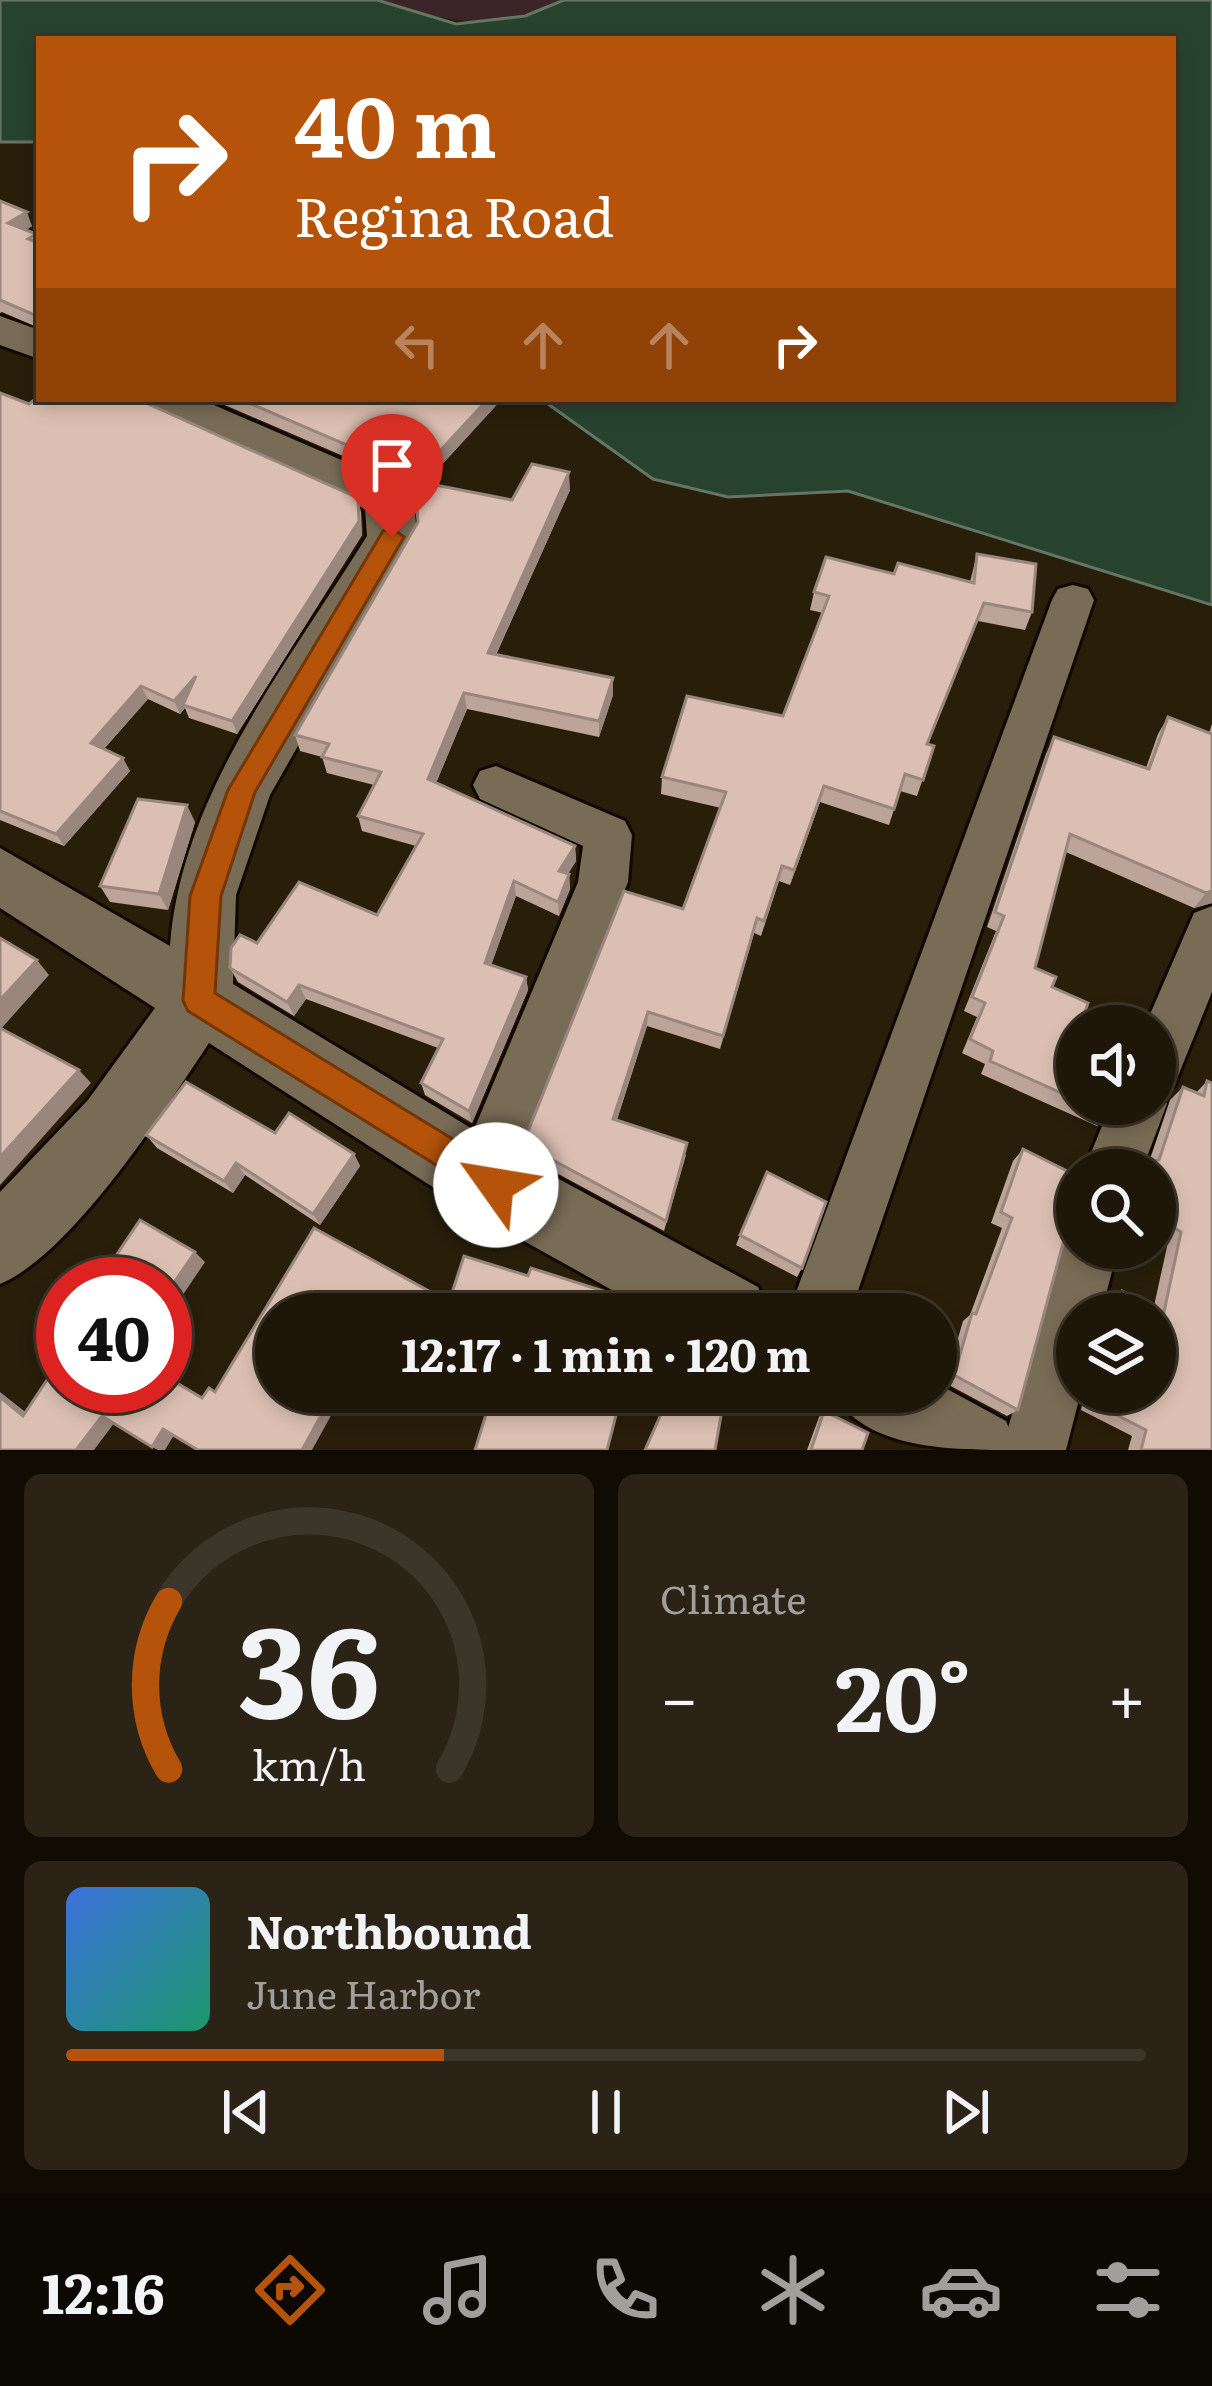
<!DOCTYPE html>
<meta charset="utf-8">
<style>
:root{--surface:#1e1608;--page:#2b2316;--text:#f1f3f6;--muted:#a19f9c;--line:#3c3529;--accent:#b45309}
body{margin:0;font-family:Literata,serif;background:var(--page);color:var(--text);height:100vh;display:flex;flex-direction:column;font-size:45px;white-space:nowrap}
*{box-sizing:border-box;margin:0}
p{font-size:39px;color:var(--muted)}
.icon{flex:none;width:66px;height:66px;fill:none;stroke:currentColor;stroke-width:2;stroke-linecap:round;stroke-linejoin:round}
.map{position:relative;height:1450px;overflow:hidden}
.panel{display:flex;flex-direction:column;gap:24px;padding:24px;background:#100c04;flex:1}
.panel>*{flex:none}
.guide{position:absolute;left:36px;top:36px;width:1140px;height:366px;border-radius:0px;box-shadow:0 6px 18px #0003,0 0 0 3px var(--line);background:#b45309;color:#fff;overflow:hidden}
.controls{position:absolute;left:1056px;top:1005px;display:grid;gap:24px}
.controls a{display:grid;place-items:center;width:120px;height:120px;border-radius:50%;background:var(--surface);box-shadow:0 6px 18px #0003,0 0 0 3px var(--line);font-size:60px}
.speed{position:absolute;left:36px;top:1257px;display:flex;gap:24px;font-size:60px;font-weight:700;text-align:center}
.speed>*{display:grid;place-content:center;width:156px;height:156px;border-radius:50%;background:var(--surface);box-shadow:0 6px 18px #0003,0 0 0 3px var(--line);line-height:1}
.speed .limit{border:18px solid #d22;background:#fff;color:#111}
.pin{position:absolute;display:grid;place-items:center;width:102px;height:102px;color:#fff;margin:-123px -51px;border-radius:50% 50% 50% 0;rotate:-45deg;box-shadow:0 0 12px #0007}
.pin .icon{rotate:45deg}
.me{position:absolute;width:132px;margin:-66px;rotate:302deg;stroke-linejoin:round;filter:drop-shadow(0 0 9px #0008)}
.turn{display:flex;align-items:center;gap:42px;height:252px;padding:0 60px;font-size:54px}
.turn .icon{width:156px;height:156px;stroke-width:2.5}
.turn b{display:block;font-size:84px;line-height:102px}
.lanes{display:flex;align-items:center;height:114px;padding:0 60px;background:#0003;justify-content:center;gap:60px;direction:ltr}
.lanes .off{opacity:.35}
.big{font-size:90px;font-weight:700;line-height:1.1}
.panel .tile{flex:1;display:flex;flex-direction:column;justify-content:center;gap:18px;min-width:0;padding:0 42px;border-radius:18px;background:var(--page)}
.panel .dial{align-items:center;gap:0}
.dial svg{height:312px;overflow:visible;fill:none;stroke:var(--line);stroke-width:7;stroke-linecap:round;text-anchor:middle}
.dial text{fill:var(--text);stroke:none}
.song{display:flex;align-items:center;gap:36px}
.cover{width:144px;height:144px;border-radius:18px;background:linear-gradient(135deg,hsl(220 70% 55%),hsl(160 70% 35%))}
.played{height:12px;border-radius:6px;background:linear-gradient(90deg,var(--accent) 35%,var(--line) 35%)}
.keys{display:flex;justify-content:space-around;direction:ltr}
.heat{display:flex;justify-content:space-between;align-items:center;font-size:66px;direction:ltr}
.panel .tiles{flex:1;display:grid;gap:24px;grid-template-columns:1fr 1fr}
.tile:last-child{grid-column:span 2}
.trip{position:absolute;left:255px;top:1293px;width:702px;height:120px;border-radius:60px;background:var(--surface);box-shadow:0 6px 18px #0003,0 0 0 3px var(--line);font-weight:700;line-height:120px;text-align:center}
.dock{display:flex;height:192px;justify-content:space-around;align-items:center;background:#0c0903;color:var(--muted)}
.dock .icon{width:84px;height:84px}
.dock .current{color:var(--accent)}
.dock b{font-size:54px;color:var(--text)}
.map>svg:first-child{display:block}
.green{fill:#3b2528}
.water{fill:#27432e;stroke:#647663;stroke-width:3}
.lines{fill:none;stroke-linecap:round;stroke-linejoin:round}
.minor-casing{stroke:#110800;stroke-width:6}
.tertiary-casing{stroke:#110800;stroke-width:6}
.minor{fill:#796c56;fill-rule:evenodd}
.tertiary{fill:#796c56;fill-rule:evenodd}
.wall{fill:#bca499}
.shaded-wall{fill:#99867d}
.building{fill:#dbbfb2;stroke:#99867d;stroke-width:3}
.route{fill:#b45309;stroke:#753606;stroke-width:3}
</style>
<div class="map">
<svg width="1212" height="1450" viewBox="0 0 1212 1450">
<rect width="100%" height="100%" fill="#281e0a"/>
<path class="green" d="M377 0H564C487 32 454 24 377 0Z"/>
<path class="water" d="M0 0H377L456 24 525 16 564 0H1212V605L848 491 728 497 653 479 541 399H1173V39H39V142H0Z"/>
<g class="lines">
<g class="minor-casing">
<g id="minor">
<path d="M1073 585 1088 589 1094 600 850 1314H788L1052 600 1058 589Z"/>
<path d="M496 766 625 821 632 835 628 882 512 1177 503 1197 483 1206 463 1197 454 1177 578 882 583 846 480 799 473 785 480 771Z"/>
<path d="M1212 906V992L1174 1086 1161 1091 1167 1104 1142 1170H1084L1111 1104H1155V1026H1145L1194 913Z"/>
<path d="M1077 1223V1248H1118L1101 1314H1077L1081 1392 1066 1450H1002L1058 1248 1067 1227Z"/>
</g>
</g>
<g class="tertiary-casing">
<g id="tertiary">
<path d="M0 316 39 330V359L0 345Z"/>
<path d="M137 399H200L406 488 414 500 417 537 270 795 236 895 233 984 522 1159 758 1287 770 1314H655L470 1211 209 1043C165 1109 72 1254 0 1284V1192L88 1100 155 1008 0 908V848L170 946C181 794 289 662 367 536L365 509 144 409Z"/>
<path d="M936 1383 1006 1421 1018 1450C950 1450 864 1450 833 1392H936Z"/>
</g>
</g>
<use href="#minor" class="minor"/>
<use href="#tertiary" class="tertiary"/>
</g>
<g class="wall">
<path d="M0 201 32 226 26 230 36 234 39 242V328L2 312 0 313Z"/>
<path d="M0 393 29 404 358 498 361 512 362 535 237 734 189 718 185 708 180 714 148 699 104 749 130 771 64 846 0 820Z"/>
<path d="M211 399H502L425 483 512 500 570 490 496 655 613 695 599 737 467 709 436 783 575 846 576 861 568 874H569L570 889 559 916 516 896 491 965 526 977 528 990 472 1123 425 1095 421 1083 438 1048 306 999 294 1016 238 982 230 968 257 943 377 915 416 846 362 831 358 816 374 785 327 773 322 757 300 751 295 735 418 522 416 493 408 484Z"/>
<path d="M977 554 1032 612 1025 630 978 621 927 744 934 746 917 796 900 791 889 825 820 802 790 885 779 881 761 936 754 933 720 1049 647 1026 617 1120 686 1155 664 1231 525 1156 523 1144 683 909 721 808 661 794 662 777 783 716 823 613 810 610 814 592 894 574 970 582Z"/>
<path d="M1168 717 1209 733 1212 724V903L1194 908 1066 852 1035 968 1052 987 1077 1026V1104H1113L1108 1114 1097 1126 981 1074 985 1064 962 1053 977 1017 964 1011 996 931 987 927 1046 754 1054 737 1146 768 1158 734Z"/>
<path d="M195 822 168 910 110 902 100 886Z"/>
<path d="M1207 1081 1212 1450H1128L1132 1436 1081 1410 1085 1392H1155V1314H1088L1094 1310 1106 1309 1109 1300 1122 1291 1154 1306 1168 1242 1155 1235V1170H1133L1140 1163 1149 1162 1170 1100 1183 1087 1196 1093Z"/>
<path d="M275 1133 354 1154 360 1166 320 1225 245 1175 233 1193 157 1148 146 1135Z"/>
<path d="M1023 1149 1077 1176V1217L1072 1221 1065 1236 1018 1410 1007 1416 945 1383 963 1321 970 1315 1002 1228 991 1223 1013 1161Z"/>
<path d="M740 1235 802 1268 797 1277 736 1245Z"/>
<path d="M722 1392H767L758 1412Z"/>
<path d="M824 1411 862 1450H807L819 1417Z"/>
</g>
<g class="shaded-wall">
<path d="M27 212 32 226 14 237 8 223Z"/>
<path d="M488 399H502L415 494 413 480Z"/>
<path d="M569 472 570 490 489 670 488 653Z"/>
<path d="M358 498 362 535 237 734 232 721Z"/>
<path d="M196 676 183 705 185 708 180 714 174 701Z"/>
<path d="M613 678V695L599 737V721Z"/>
<path d="M141 686 148 699 98 755 91 743Z"/>
<path d="M464 693 467 709 431 795 428 779Z"/>
<path d="M123 758 130 771 64 846 56 834Z"/>
<path d="M824 786 820 802 790 885 794 870Z"/>
<path d="M187 805 195 822 168 910 159 894Z"/>
<path d="M575 846 576 861 560 886 559 871Z"/>
<path d="M569 874 570 889 559 916 558 902Z"/>
<path d="M514 881 516 896 487 977 485 963Z"/>
<path d="M1212 891V903L1194 908 1206 893Z"/>
<path d="M757 918 754 933 720 1049 723 1036Z"/>
<path d="M37 960 49 975 0 1030V1000Z"/>
<path d="M526 977 528 990 472 1123 469 1111Z"/>
<path d="M299 985 306 999 294 1016 287 1002Z"/>
<path d="M648 1012 647 1026 613 1131V1119Z"/>
<path d="M79 1070 91 1083 0 1185V1157Z"/>
<path d="M354 1154 360 1166 320 1225 313 1214Z"/>
<path d="M236 1163 245 1175 233 1193 224 1181Z"/>
<path d="M195 1252 205 1262 170 1314 179 1321 165 1342V1296Z"/>
<path d="M0 1392 38 1422 23 1416 0 1397Z"/>
<path d="M334 1392H344L312 1450H302Z"/>
<path d="M102 1416 115 1422 94 1450H76Z"/>
<path d="M163 1429 174 1435 165 1450H158L152 1447Z"/>
</g>
<g class="building">
<path d="M0 201 27 212 8 223 36 234 28 239 39 243V317L0 300Z"/>
<path d="M0 393 29 404 39 396V399H137L358 498 359 521 232 721 183 705 196 676 174 701 141 686 91 743 123 758 56 834 0 811Z"/>
<path d="M240 399H488L413 480 405 470Z"/>
<path d="M532 464 569 472 488 653 613 678 599 721 464 693 428 779 575 846 559 871 569 874 558 902 514 881 485 963 526 977 469 1111 421 1083 443 1039 299 985 287 1002 230 968 231 948 240 935 257 943 299 882 377 915 423 834 358 816 381 772 322 757 329 744 295 735 418 522 415 481 512 500Z"/>
<path d="M977 554 1036 564 1032 612 984 603 927 744 934 746 923 780 905 774 894 809 824 786 794 870 782 866 764 921 757 918 723 1036 648 1012 613 1119 687 1143 666 1221 523 1144 624 891 683 909 726 792 662 777 687 696 783 716 829 596 814 592 826 557 894 574 898 563 974 583Z"/>
<path d="M1168 717 1212 734V891L1206 893 1070 834 1035 968 1056 977 1052 987 1088 1003 1085 1012 1116 1026H1077V1100L990 1061 993 1051 970 1039 985 1003 972 997 1004 916 995 912 1054 737 1149 769Z"/>
<path d="M138 799 187 805 159 894 100 886Z"/>
<path d="M0 938 37 960 0 1000Z"/>
<path d="M0 1028 79 1070 0 1157Z"/>
<path d="M1155 1075 1163 1078V1087H1155Z"/>
<path d="M1207 1081 1212 1083V1450H1141L1146 1430 1093 1403 1096 1392H1155V1314H1094V1310L1116 1309 1122 1291 1164 1312 1181 1232 1155 1217V1170H1138L1140 1163 1159 1160 1183 1087 1204 1096Z"/>
<path d="M186 1082 275 1133 289 1113 354 1154 313 1214 236 1163 224 1181 146 1135Z"/>
<path d="M1086 1104H1113L1108 1114Z"/>
<path d="M1023 1149 1077 1176V1213L1074 1214 1065 1236 1018 1410 954 1375 972 1313 976 1314 1012 1218 1001 1212Z"/>
<path d="M767 1172 826 1202 802 1268 740 1235Z"/>
<path d="M140 1220 195 1252 165 1296V1284H97Z"/>
<path d="M314 1228 449 1302 464 1256 528 1276 531 1268 619 1296 614 1314H391L379 1310 377 1314H276V1392H334L302 1450H198L163 1429 152 1447 102 1416 76 1450H0V1397L23 1416 63 1356V1386H165V1376L202 1398 209 1388 215 1392Z"/>
<path d="M493 1392H622L607 1450H475Z"/>
<path d="M671 1392H706L703 1399 723 1404 715 1450H645Z"/>
<path d="M730 1392H767L760 1409Z"/>
<path d="M824 1411 868 1433 862 1450H811Z"/>
</g>
<path class="route" d="M392 528 404 537 255 792 221 896 215 993 508 1173 513 1185 508 1197 496 1202 188 1011 183 1001 190 896 228 790 383 531Z"/>
</svg>
<div class="controls">
<a><svg class="icon" aria-label="sound" viewBox="0 0 24 24"><path d="M4 9h4l5-4v14l-5-4H4zM17 9q2 3 0 6"/></svg></a>
<a><svg class="icon" aria-label="search" viewBox="0 0 24 24"><circle cx="10" cy="10" r="6"/><path d="M15 15l6 6"/></svg></a>
<a><svg class="icon" aria-label="layers" viewBox="0 0 24 24"><path d="M12 4l9 5-9 5-9-5zM3 14l9 5 9-5"/></svg></a>
</div>
<div class="speed"><div class="limit">40</div></div>
<div class="pin" style="left:392px;top:537px;background:#d93025"><svg class="icon" aria-label="arrive" viewBox="0 0 24 24"><path d="M6 21V4h12l-3 4 3 4H6"/></svg></div>
<svg class="me" style="left:496px;top:1185px" viewBox="-20 -20 40 40"><circle r="19" fill="#fff"/><path d="M0-13L10 11 0 6-10 11z" fill="#b45309"/></svg>
<div class="trip">12:17 · 1 min · 120 m</div>
<div class="guide">
<div class="turn"><svg class="icon" aria-label="right" viewBox="0 0 24 24"><path d="M7 20v-9h11M14 6l5 5-5 5"/></svg><div><b>40 m</b>Regina Road</div></div>
<div class="lanes"><svg class="icon off" aria-label="left" viewBox="0 0 24 24"><path d="M17 20v-9H6M10 6l-5 5 5 5"/></svg><svg class="icon off" aria-label="ahead" viewBox="0 0 24 24"><path d="M12 20V5M6 11l6-6 6 6"/></svg><svg class="icon off" aria-label="ahead" viewBox="0 0 24 24"><path d="M12 20V5M6 11l6-6 6 6"/></svg><svg class="icon" aria-label="right" viewBox="0 0 24 24"><path d="M7 20v-9h11M14 6l5 5-5 5"/></svg></div>
</div>
</div>
<section class="panel">
<div class="tiles">
<div class="tile dial"><svg viewBox="0 0 100 80">
<path d="M14 69A42 42 0 1 1 86 69"/>
<path d="M14 69A42 42 0 0 1 14 26" stroke="#b45309"/>
<text x="50" y="56" font-size="32" font-weight="700">36</text>
<text x="50" y="72" font-size="11">km/h</text>
</svg></div>
<div class="tile"><p>Climate</p>
<div class="heat"><a>−</a><b class="big">20°</b><a>+</a></div>
</div>
<div class="tile">
<div class="song"><i class="cover"></i><div><b>Northbound</b><p>June Harbor</p></div></div>
<div class="played"></div>
<div class="keys"><svg class="icon" aria-label="previous" viewBox="0 0 24 24"><path d="M18 5L8 12l10 7zM5 5v14"/></svg><svg class="icon" aria-label="pause" viewBox="0 0 24 24"><path d="M8 5v14M16 5v14"/></svg><svg class="icon" aria-label="next" viewBox="0 0 24 24"><path d="M6 5l10 7-10 7zM19 5v14"/></svg></div>
</div>
</div>
</section>
<nav class="dock">
<b>12:16</b>
<svg class="icon current" aria-label="directions" viewBox="0 0 24 24"><path d="M12 3l9 9-9 9-9-9zM9 14v-3h6M13 9l2 2-2 2"/></svg>
<svg class="icon" aria-label="music" viewBox="0 0 24 24"><path d="M9 18V5l10-2v13"/><circle cx="6" cy="18" r="3"/><circle cx="16" cy="16" r="3"/></svg>
<svg class="icon" aria-label="phone" viewBox="0 0 24 24"><path d="M5 4h4l2 5-3 2q2 4 5 5l2-3 5 2v4C11 20 4 13 5 4z"/></svg>
<svg class="icon" aria-label="climate" viewBox="0 0 24 24"><path d="M12 3v18M4 7l16 10M4 17L20 7"/></svg>
<svg class="icon" aria-label="car" viewBox="0 0 24 24"><path d="M5 17H2v-5l4-1 3-4h7l3 4 3 1v5h-3M9 17h6M6 11h13"/><circle cx="7" cy="17" r="2"/><circle cx="17" cy="17" r="2"/></svg>
<svg class="icon" aria-label="filters" viewBox="0 0 24 24"><path d="M4 7h16M4 17h16"/><circle cx="9" cy="7" r="2"/><circle cx="15" cy="17" r="2"/></svg>
</nav>
